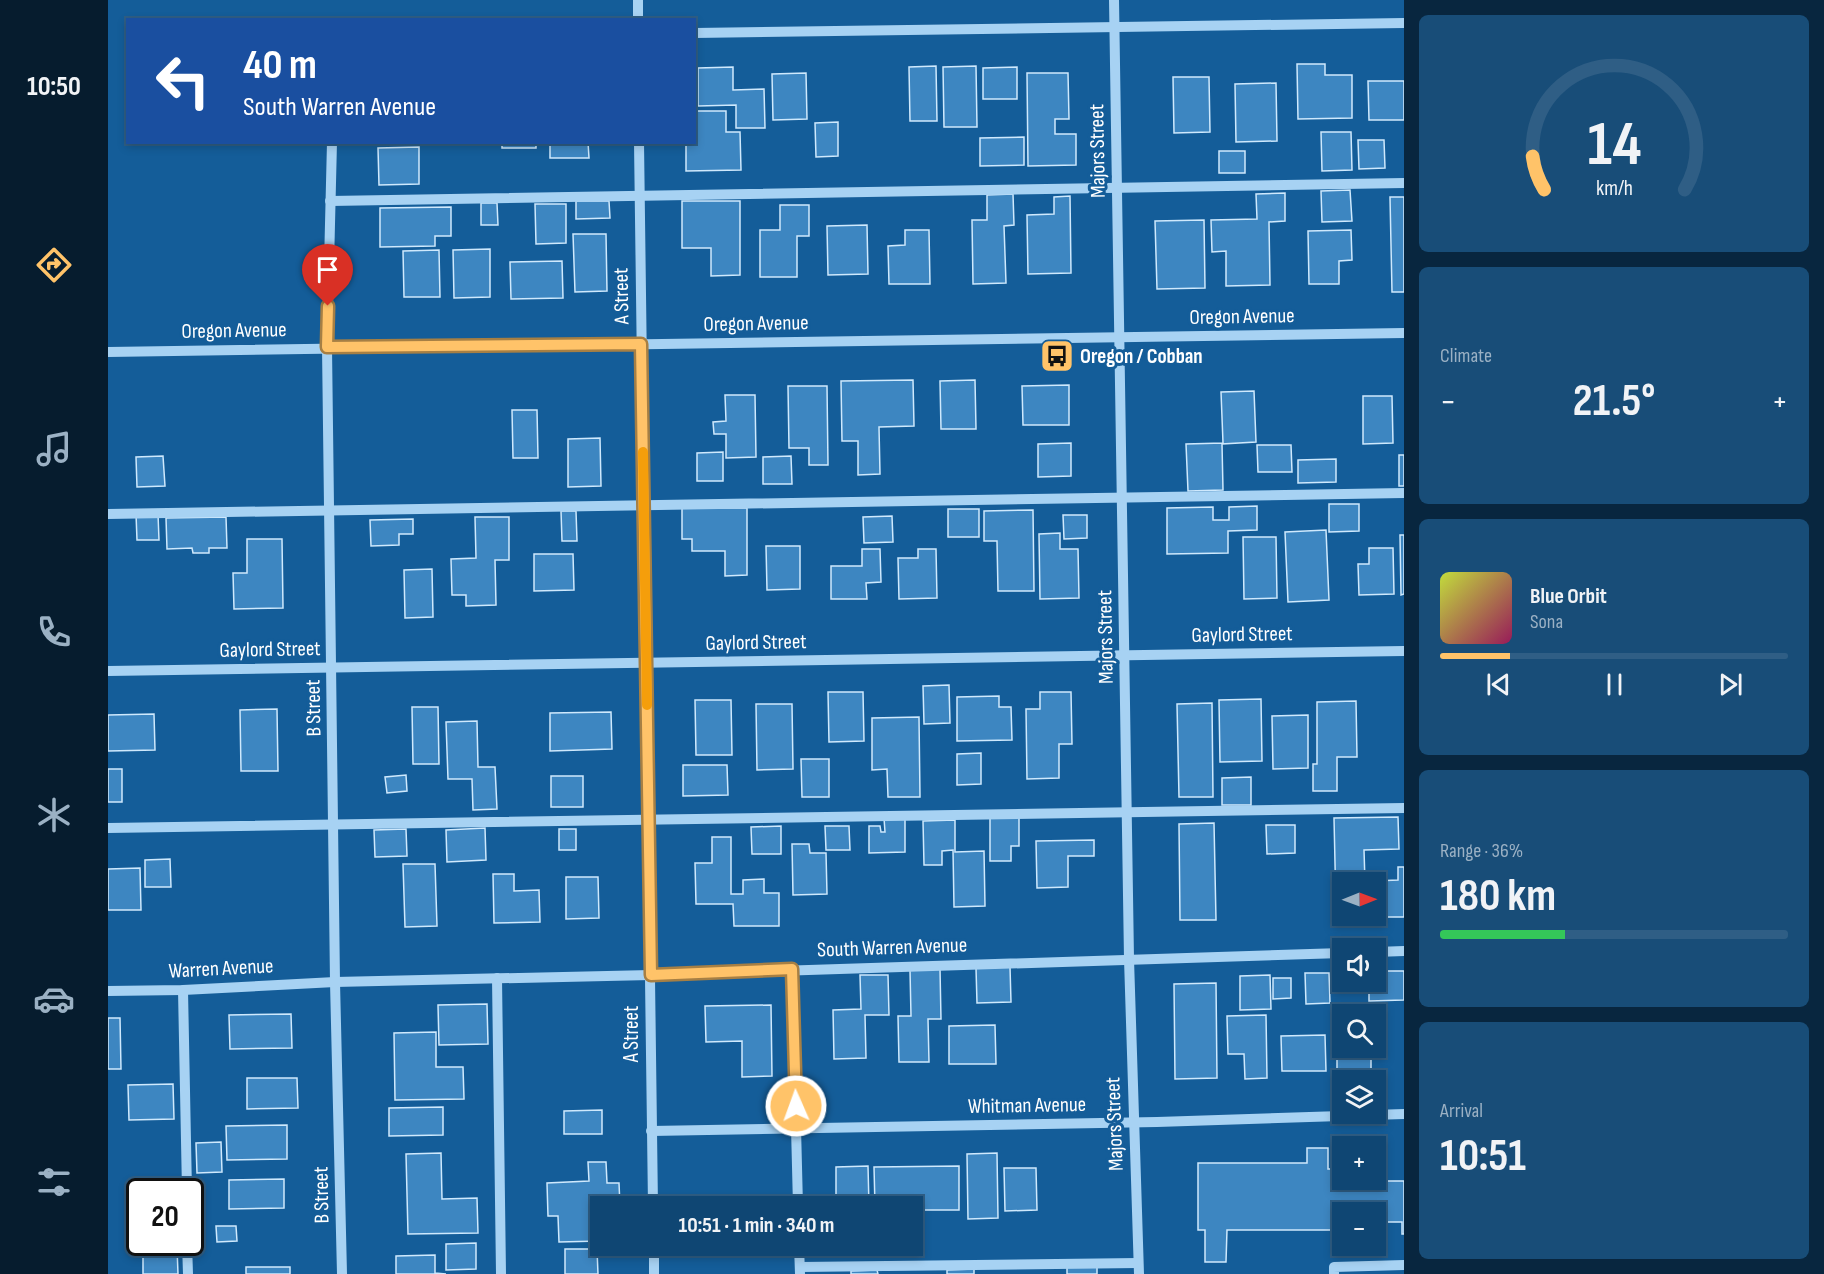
<!DOCTYPE html>
<meta charset="utf-8">
<style>
:root{--surface:#0f4673;--page:#184d78;--text:#f1f3f6;--muted:#9bb1c4;--line:#2f5e85;--accent:#ffc369}
body{margin:0;font-family:"Sofia Sans Condensed",sans-serif;background:var(--page);color:var(--text);height:100vh;display:flex;flex-direction:column;font-size:22px;white-space:nowrap}
*{box-sizing:border-box;margin:0}
p{font-size:20px;color:var(--muted)}
.icon{flex:none;width:33px;height:33px;fill:none;stroke:currentColor;stroke-width:2;stroke-linecap:round;stroke-linejoin:round}
.map{position:relative;flex:1;overflow:hidden}
.panel{display:flex;flex-direction:column;gap:15px;padding:15px;background:#08263f;width:420px}
.panel>*{flex:none}
.guide{position:absolute;left:18px;top:18px;width:570px;height:126px;border-radius:0px;box-shadow:0 3px 9px #0003,0 0 0 2px var(--line);background:#1a4fa0;color:#fff;overflow:hidden}
.needle{width:39px;rotate:89deg}
.buttons{position:absolute;left:1224px;top:872px;display:grid;gap:12px}
.buttons a{display:grid;place-items:center;width:54px;height:54px;border-radius:0px;background:var(--surface);box-shadow:0 3px 9px #0003,0 0 0 2px var(--line);font-size:30px}
.speed{position:absolute;left:18px;top:1178px;display:flex;gap:12px;font-size:30px;font-weight:700;text-align:center}
.speed>*{display:grid;place-content:center;width:78px;height:78px;border-radius:50%;background:var(--surface);box-shadow:0 3px 9px #0003,0 0 0 2px var(--line);line-height:1}
.speed .limit{border:3px solid #111;border-radius:9px;background:#fff;color:#111}
.pin{position:absolute;display:grid;place-items:center;width:51px;height:51px;color:#fff;margin:-62px -26px;border-radius:50% 50% 50% 0;rotate:-45deg;box-shadow:0 0 6px #0007}
.pin .icon{rotate:45deg}
.me{position:absolute;width:66px;margin:-33px;rotate:358deg;stroke-linejoin:round;filter:drop-shadow(0 0 4px #0008)}
.turn{display:flex;align-items:center;gap:21px;height:126px;padding:0 18px;font-size:27px}
.turn .icon{width:78px;height:78px;stroke-width:2.5}
.turn b{display:block;font-size:42px;line-height:51px}
.big{font-size:45px;font-weight:700;line-height:1.1}
.panel .widget{flex:1;display:flex;flex-direction:column;justify-content:center;gap:9px;min-width:0;padding:0 21px;border-radius:9px;background:var(--page)}
.panel .dial{align-items:center;gap:0}
.dial svg{height:156px;overflow:visible;fill:none;stroke:var(--line);stroke-width:7;stroke-linecap:round;text-anchor:middle}
.dial text{fill:var(--text);stroke:none}
.song{display:flex;align-items:center;gap:18px}
.cover{width:72px;height:72px;border-radius:9px;background:linear-gradient(135deg,hsl(70 70% 55%),hsl(330 70% 35%))}
.played{height:6px;border-radius:3px;background:linear-gradient(90deg,var(--accent) 20%,var(--line) 20%)}
.keys{display:flex;justify-content:space-around;direction:ltr}
.heat{display:flex;justify-content:space-between;align-items:center;font-size:33px;direction:ltr}
.charge{height:9px;border-radius:4px;background:linear-gradient(90deg,#34c759 36%,var(--line) 0)}
.trip{position:absolute;left:482px;top:1196px;width:333px;height:60px;border-radius:0px;background:var(--surface);box-shadow:0 3px 9px #0003,0 0 0 2px var(--line);font-weight:700;line-height:60px;text-align:center}
main{display:flex;flex:1;min-height:0}
.dock{display:flex;flex-direction:column;width:108px;justify-content:space-around;align-items:center;background:#061c2e;color:var(--muted)}
.dock .icon{width:42px;height:42px}
.dock .current{color:var(--accent)}
.dock b{font-size:27px;color:var(--text)}
.map>svg:first-child{display:block}
.building{fill:#3d86c1;stroke:#cfe9fd;stroke-width:1.5}
.lines{fill:none;stroke-linecap:round;stroke-linejoin:round}
.minor{stroke:#a7d2f3;stroke-width:10}
.route-casing{stroke:#a67f44;stroke-width:15}
.route{stroke:#ffc369;stroke-width:10}
.slow{stroke:#f59e0b;stroke-width:10}
.labels{text-anchor:middle;stroke-width:6;stroke-linejoin:round;paint-order:stroke}
.street-label{font-size:21px;fill:#fff;stroke:#145d99}
.poi-label{font-size:21px;font-weight:bold;fill:#fff;stroke:#145d99;text-anchor:start}
</style>
<main>
<nav class="dock">
<b>10:50</b>
<svg class="icon current" aria-label="directions" viewBox="0 0 24 24"><path d="M12 3l9 9-9 9-9-9zM9 14v-3h6M13 9l2 2-2 2"/></svg>
<svg class="icon" aria-label="music" viewBox="0 0 24 24"><path d="M9 18V5l10-2v13"/><circle cx="6" cy="18" r="3"/><circle cx="16" cy="16" r="3"/></svg>
<svg class="icon" aria-label="phone" viewBox="0 0 24 24"><path d="M5 4h4l2 5-3 2q2 4 5 5l2-3 5 2v4C11 20 4 13 5 4z"/></svg>
<svg class="icon" aria-label="climate" viewBox="0 0 24 24"><path d="M12 3v18M4 7l16 10M4 17L20 7"/></svg>
<svg class="icon" aria-label="car" viewBox="0 0 24 24"><path d="M5 17H2v-5l4-1 3-4h7l3 4 3 1v5h-3M9 17h6M6 11h13"/><circle cx="7" cy="17" r="2"/><circle cx="17" cy="17" r="2"/></svg>
<svg class="icon" aria-label="filters" viewBox="0 0 24 24"><path d="M4 7h16M4 17h16"/><circle cx="9" cy="7" r="2"/><circle cx="15" cy="17" r="2"/></svg>
</nav>
<div class="map">
<svg width="1296" height="1274" viewBox="0 0 1296 1274">
<rect width="100%" height="100%" fill="#145d99"/>
<g class="building">
<path d="M1189 64H1217V75H1244V118L1190 119Z"/>
<path d="M828 66 829 121H802L801 67Z"/>
<path d="M868 66 869 127H836L835 67Z"/>
<path d="M625 67V90L656 89 657 128H628V105L590 106V68Z"/>
<path d="M909 67V99H875V68Z"/>
<path d="M698 73 699 119 665 120 664 74Z"/>
<path d="M919 73H960L961 119H947V134H968V165L920 166Z"/>
<path d="M1065 77H1101L1102 132 1066 133Z"/>
<path d="M1260 81H1296V120H1261Z"/>
<path d="M1168 83 1169 141 1128 142 1127 84Z"/>
<path d="M586 111H618V132H632L633 170 578 171V142H586Z"/>
<path d="M730 122V156L708 157 707 123Z"/>
<path d="M1213 132H1243L1244 170 1214 171Z"/>
<path d="M916 137V165L872 166V138Z"/>
<path d="M1250 140H1276L1277 168 1251 169Z"/>
<rect x="394" y="142" width="34" height="6"/>
<path d="M442 142H480L481 158H442Z"/>
<path d="M311 147V184L271 185 270 148Z"/>
<rect x="1111" y="151" width="26" height="22"/>
<path d="M1242 190 1244 221 1214 222 1213 191Z"/>
<path d="M1177 193V221L1161 222 1162 285 1118 286V251L1104 252 1103 220 1149 219 1148 194Z"/>
<path d="M905 194 906 225 896 226 898 283 865 284 864 220H879V195Z"/>
<path d="M962 196 963 273 920 274 919 215 946 214V197Z"/>
<path d="M1282 197H1296V292H1284Z"/>
<path d="M468 201H501L502 218 468 219Z"/>
<path d="M574 201H632V275L603 276V248H574Z"/>
<path d="M373 203H389L390 225H373Z"/>
<path d="M427 204H458V243L428 244Z"/>
<path d="M672 205H701V236H689V277H652V230H672Z"/>
<path d="M343 207V236H327V246L272 247V208Z"/>
<path d="M1096 220 1097 288 1049 289 1047 221Z"/>
<path d="M759 225 760 274 720 275 719 226Z"/>
<path d="M797 230H821L822 284H781L780 246 797 245Z"/>
<path d="M1243 230 1244 260 1231 261V284H1201L1200 231Z"/>
<path d="M465 234H498L499 291 467 292Z"/>
<path d="M382 249V297L346 298 345 250Z"/>
<path d="M331 250 332 297H296L295 251Z"/>
<path d="M454 261 455 298 403 299 402 262Z"/>
<path d="M805 380 806 426 771 427 772 474 750 475V441H734L733 381Z"/>
<path d="M867 380 868 429H833L832 381Z"/>
<path d="M961 385V425H915L914 386Z"/>
<path d="M680 386H719L720 465H701V448H681Z"/>
<path d="M1146 391 1148 442 1114 444 1115 490 1080 491 1078 444 1115 443 1113 392Z"/>
<path d="M617 395H647L648 457 618 458V434H606L605 422 618 421Z"/>
<path d="M1255 396H1284L1285 443 1255 444Z"/>
<path d="M404 410H429L430 458H405Z"/>
<path d="M492 438 493 486 460 487V439Z"/>
<path d="M963 443V476L930 477V444Z"/>
<path d="M1149 445H1183L1184 472H1150Z"/>
<path d="M615 452V481H589V453Z"/>
<rect x="1291" y="455" width="5" height="31"/>
<path d="M55 456 57 486 29 487 28 457Z"/>
<path d="M683 456 684 484H655V457Z"/>
<path d="M1228 459V482L1190 483V460Z"/>
<path d="M1221 504H1251V531L1221 532Z"/>
<path d="M1149 506V530L1120 531V553L1059 554V508L1105 507V520H1121V507Z"/>
<path d="M574 508H639V575L617 576V551H584V539H574Z"/>
<rect x="840" y="509" width="31" height="28"/>
<path d="M925 510 926 591H890L889 541H876V511Z"/>
<path d="M453 511H468L469 541H454Z"/>
<path d="M28 514H50L51 540H29Z"/>
<path d="M955 515H979V538L956 539Z"/>
<path d="M784 516 785 542 756 543 755 517Z"/>
<path d="M118 517 119 548H101V553H85L84 548 59 549 58 518Z"/>
<path d="M367 517H401V560H387L388 605 358 606V595H344L343 559 368 558Z"/>
<path d="M305 519V534H291V545L263 546 262 520Z"/>
<path d="M1218 530 1221 600 1180 602 1177 532Z"/>
<path d="M952 533V549H970L971 598 932 599 931 534Z"/>
<path d="M1292 535H1296V594L1293 595Z"/>
<path d="M1135 537H1168L1169 598 1136 599Z"/>
<path d="M139 539H174L175 608 126 609 125 573H139Z"/>
<path d="M658 546H692V589L659 590Z"/>
<path d="M1261 548H1285L1286 594 1251 595 1250 564H1261Z"/>
<path d="M754 549H772L773 582 758 583 759 599H723V566H754Z"/>
<path d="M810 549H828L829 598 791 599 790 558H810Z"/>
<path d="M426 554H465L466 590 426 591Z"/>
<path d="M324 569 325 617 297 618 296 570Z"/>
<path d="M841 685 842 723 816 724 815 686Z"/>
<path d="M720 692H755L756 741 721 742Z"/>
<path d="M932 692H963L964 744H951V778L919 779 918 709H932Z"/>
<path d="M891 696V707H903L904 740 849 741V697Z"/>
<path d="M1153 699 1154 761 1112 762 1111 700Z"/>
<path d="M587 700H623L624 755H588Z"/>
<path d="M1248 701 1249 757H1229V791H1205V764H1209V702Z"/>
<path d="M1104 703 1105 797H1071L1069 704Z"/>
<path d="M648 704H684L685 769 649 770Z"/>
<path d="M304 707H330L331 764H305Z"/>
<path d="M169 709 170 771H133L132 710Z"/>
<path d="M503 712 504 749 442 751V713Z"/>
<path d="M46 714 47 750 0 751V715Z"/>
<path d="M1200 715V768L1165 769 1164 716Z"/>
<path d="M811 717 812 797H780L779 769 764 770V718Z"/>
<path d="M369 721 370 767H387L389 809 365 810 364 779H340L338 722Z"/>
<path d="M873 753V784L849 785V754Z"/>
<path d="M693 759H721V797H694Z"/>
<path d="M575 765H619L620 795 575 796Z"/>
<rect x="0" y="769" width="14" height="33"/>
<path d="M298 775 299 791 279 793 277 777Z"/>
<rect x="443" y="776" width="32" height="31"/>
<path d="M1143 777V805H1114V778Z"/>
<path d="M882 816H911V846H903V861H882Z"/>
<path d="M1290 817 1291 849 1256 850 1257 882H1234V908H1228L1226 818Z"/>
<path d="M776 818H797V852L761 853V826H772L773 832H777Z"/>
<path d="M847 820V852L876 851 877 906 846 907 845 850 834 851V865H816L815 821Z"/>
<path d="M1106 823 1108 920H1072L1071 824Z"/>
<path d="M1158 825H1187V853L1159 854Z"/>
<path d="M673 826V854H644L643 827Z"/>
<path d="M717 826H741L742 850H718Z"/>
<path d="M377 828 378 860 339 862 338 830Z"/>
<path d="M298 829 299 856 267 857 266 830Z"/>
<rect x="451" y="829" width="17" height="21"/>
<path d="M604 837H623V894H635V880L656 879V893H671V926H626L625 904H588L587 863H604Z"/>
<path d="M986 840V856H960V887L929 888 928 841Z"/>
<path d="M684 844H701L702 853H718L719 894 685 895Z"/>
<path d="M62 859 63 887H37V860Z"/>
<path d="M295 864H327L329 926 297 927Z"/>
<path d="M1290 867H1296V917H1267L1266 881 1290 880Z"/>
<path d="M32 868 33 910H0V869Z"/>
<path d="M385 874H406V891L431 890 432 922 386 923Z"/>
<path d="M458 877H490L491 918 458 919Z"/>
<path d="M902 967 903 1002 869 1003 868 968Z"/>
<path d="M832 969 833 1019H820L821 1062H791L790 1016H803L802 970Z"/>
<path d="M1268 971H1296V1000L1261 1001V981H1268Z"/>
<path d="M1197 973H1221L1222 1003 1198 1004Z"/>
<path d="M752 975H780L781 1015H757L758 1058 726 1059 725 1010 753 1009Z"/>
<path d="M1162 975 1163 1009 1132 1010V976Z"/>
<path d="M1165 978H1183V998L1165 999Z"/>
<path d="M1108 983 1109 1078 1067 1079 1066 984Z"/>
<path d="M379 1004 380 1044 331 1045 330 1005Z"/>
<path d="M663 1005 664 1076 634 1077V1041L598 1042 597 1006Z"/>
<path d="M183 1014 184 1048 122 1049 121 1015Z"/>
<path d="M1158 1015 1159 1078 1137 1079 1136 1054H1120L1119 1016Z"/>
<path d="M0 1018H12L13 1069H0Z"/>
<path d="M887 1025 888 1064H841V1026Z"/>
<path d="M1229 1030H1234V1047H1263V1073L1229 1074Z"/>
<path d="M328 1032V1067H355L356 1099 287 1100 286 1033Z"/>
<path d="M1217 1035 1218 1071H1174L1173 1036Z"/>
<path d="M139 1078H189L190 1108 139 1109Z"/>
<path d="M65 1084 66 1119 21 1120 20 1085Z"/>
<path d="M335 1107V1135L281 1136V1108Z"/>
<path d="M494 1110V1134H456V1111Z"/>
<path d="M179 1125V1159L119 1160 118 1126Z"/>
<path d="M113 1142 114 1172 89 1173 88 1143Z"/>
<path d="M1199 1148H1220V1169H1234V1179H1254V1181H1296V1234H1294V1222H1268V1212H1234V1230H1119L1118 1262H1097V1230H1090V1163H1199Z"/>
<path d="M333 1153 334 1199 369 1198 370 1233 300 1234 298 1154Z"/>
<path d="M889 1153 890 1218 860 1219 859 1154Z"/>
<path d="M480 1162H498L499 1183H511L512 1206H492V1241L451 1242 450 1216H440L439 1183 481 1181Z"/>
<path d="M760 1166 761 1206H728V1167Z"/>
<path d="M851 1166V1210H804V1206H767L766 1167Z"/>
<path d="M896 1168H928L929 1210 897 1211Z"/>
<path d="M176 1179V1208L121 1209V1180Z"/>
<path d="M108 1226H128L129 1241 109 1242Z"/>
<path d="M368 1243V1269L338 1270V1244Z"/>
<path d="M69 1247 70 1274H35V1248Z"/>
<path d="M457 1249H489L490 1274H457Z"/>
<path d="M327 1255V1273L338 1274H288V1256Z"/>
<rect x="959" y="1265" width="30" height="9"/>
<rect x="138" y="1267" width="44" height="7"/>
<path d="M866 1269V1274H839V1270Z"/>
<path d="M769 1270 770 1274H743V1271Z"/>
</g>
<g class="lines">
<g class="minor">
<path d="M530 0V20"/>
<path d="M1006 0 1021 959 1031 1274"/>
<path d="M586 33 1296 23"/>
<path d="M224 142 219 347 227 982 234 1274"/>
<path d="M531 142 545 1206"/>
<path d="M222 201 1296 183"/>
<path d="M0 352 1296 333"/>
<path d="M0 514 1296 493"/>
<path d="M0 671 1296 651"/>
<path d="M0 828 1296 808"/>
<path d="M1268 952 1296 951"/>
<path d="M684 969 690 1206"/>
<path d="M389 978 393 1274"/>
<path d="M75 990 79 1191"/>
<path d="M0 991 75 990 227 982 543 975 1234 953"/>
<path d="M543 1131 1049 1122 1296 1114"/>
<path d="M79 1242 80 1274"/>
<path d="M546 1245V1274"/>
<path d="M691 1245 692 1274"/>
<path d="M692 1267 1030 1263"/>
<path d="M1226 1274V1267L1296 1265"/>
</g>
</g>
<g class="lines">
<g class="route-casing">
<path id="route" d="M220 306 219 347 533 344 543 975 684 969 688 1106"/>
</g>
<use href="#route" class="route"/>
<path class="slow" d="M535 452 539 705"/>
</g>
<defs>
<g id="bus-square" transform="scale(1.725)"><rect x="-9" y="-9" width="18" height="18" rx="4" fill="#ffc369" stroke="#145d99"/><path d="M-5-6H5V4H4V6H2V4H-2V6H-4V4H-5ZM-3.5-4V0h7V-4ZM-3.5 1.2v1.5H-2V1.2ZM2 1.2v1.5H3.5V1.2Z" fill="#111"/></g>
</defs>
<g fill-rule="evenodd">
<use href="#bus-square" x="949" y="356"/>
</g>
<g class="labels">
<g class="street-label">
<text transform="translate(989 151) rotate(-91)" y="7">Majors Street</text>
<text transform="translate(513 296) rotate(-91)" y="7">A Street</text>
<text transform="translate(1134 316) rotate(-1)" y="7">Oregon Avenue</text>
<text transform="translate(648 323) rotate(-1)" y="7">Oregon Avenue</text>
<text transform="translate(126 330) rotate(-1)" y="7">Oregon Avenue</text>
<text transform="translate(1134 634) rotate(-1)" y="7">Gaylord Street</text>
<text transform="translate(997 637) rotate(-91)" y="7">Majors Street</text>
<text transform="translate(648 642) rotate(-1)" y="7">Gaylord Street</text>
<text transform="translate(162 649) rotate(-1)" y="7">Gaylord Street</text>
<text transform="translate(205 708) rotate(-91)" y="7">B Street</text>
<text transform="translate(784 947) rotate(-2)" y="7">South Warren Avenue</text>
<text transform="translate(113 968) rotate(-3)" y="7">Warren Avenue</text>
<text transform="translate(523 1034) rotate(-90)" y="7">A Street</text>
<text transform="translate(919 1105) rotate(-1)" y="7">Whitman Avenue</text>
<text transform="translate(1006 1124) rotate(-92)" y="7">Majors Street</text>
<text transform="translate(213 1195) rotate(-91)" y="7">B Street</text>
</g>
<g class="poi-label">
<text x="972" y="363">Oregon / Cobban</text>
</g>
</g>
</svg>
<div class="buttons">
<a><svg class="needle" viewBox="-14 -14 28 28"><path d="M0-13l5 13h-10z" fill="#e53935"/><path d="M0 13l5-13h-10z" fill="#9bb1c4"/></svg></a>
<a><svg class="icon" aria-label="sound" viewBox="0 0 24 24"><path d="M4 9h4l5-4v14l-5-4H4zM17 9q2 3 0 6"/></svg></a>
<a><svg class="icon" aria-label="search" viewBox="0 0 24 24"><circle cx="10" cy="10" r="6"/><path d="M15 15l6 6"/></svg></a>
<a><svg class="icon" aria-label="layers" viewBox="0 0 24 24"><path d="M12 4l9 5-9 5-9-5zM3 14l9 5 9-5"/></svg></a>
<a>+</a>
<a>−</a>
</div>
<div class="speed"><div class="limit">20</div></div>
<div class="pin" style="left:220px;top:306px;background:#d93025"><svg class="icon" aria-label="arrive" viewBox="0 0 24 24"><path d="M6 21V4h12l-3 4 3 4H6"/></svg></div>
<svg class="me" style="left:688px;top:1106px" viewBox="-20 -20 40 40"><circle r="17" fill="#ffc369" stroke="#fff" stroke-width="3"/><path d="M0-11L8 9 0 5-8 9z" fill="#fff"/></svg>
<div class="trip">10:51 · 1 min · 340 m</div>
<div class="guide">
<div class="turn"><svg class="icon" aria-label="left" viewBox="0 0 24 24"><path d="M17 20v-9H6M10 6l-5 5 5 5"/></svg><div><b>40 m</b>South Warren Avenue</div></div>
</div>
</div>
<section class="panel">
<div class="widget dial"><svg viewBox="0 0 100 80">
<path d="M14 69A42 42 0 1 1 86 69"/>
<path d="M14 69A42 42 0 0 1 8 52" stroke="#ffc369"/>
<text x="50" y="56" font-size="32" font-weight="700">14</text>
<text x="50" y="72" font-size="11">km/h</text>
</svg></div>
<div class="widget"><p>Climate</p>
<div class="heat"><a>−</a><b class="big">21.5°</b><a>+</a></div>
</div>
<div class="widget">
<div class="song"><i class="cover"></i><div><b>Blue Orbit</b><p>Sona</p></div></div>
<div class="played"></div>
<div class="keys"><svg class="icon" aria-label="previous" viewBox="0 0 24 24"><path d="M18 5L8 12l10 7zM5 5v14"/></svg><svg class="icon" aria-label="pause" viewBox="0 0 24 24"><path d="M8 5v14M16 5v14"/></svg><svg class="icon" aria-label="next" viewBox="0 0 24 24"><path d="M6 5l10 7-10 7zM19 5v14"/></svg></div>
</div>
<div class="widget"><p>Range · 36%</p><b class="big">180 km</b><div class="charge"></div></div>
<div class="widget"><p>Arrival</p><b class="big">10:51</b></div>
</section>
</main>
